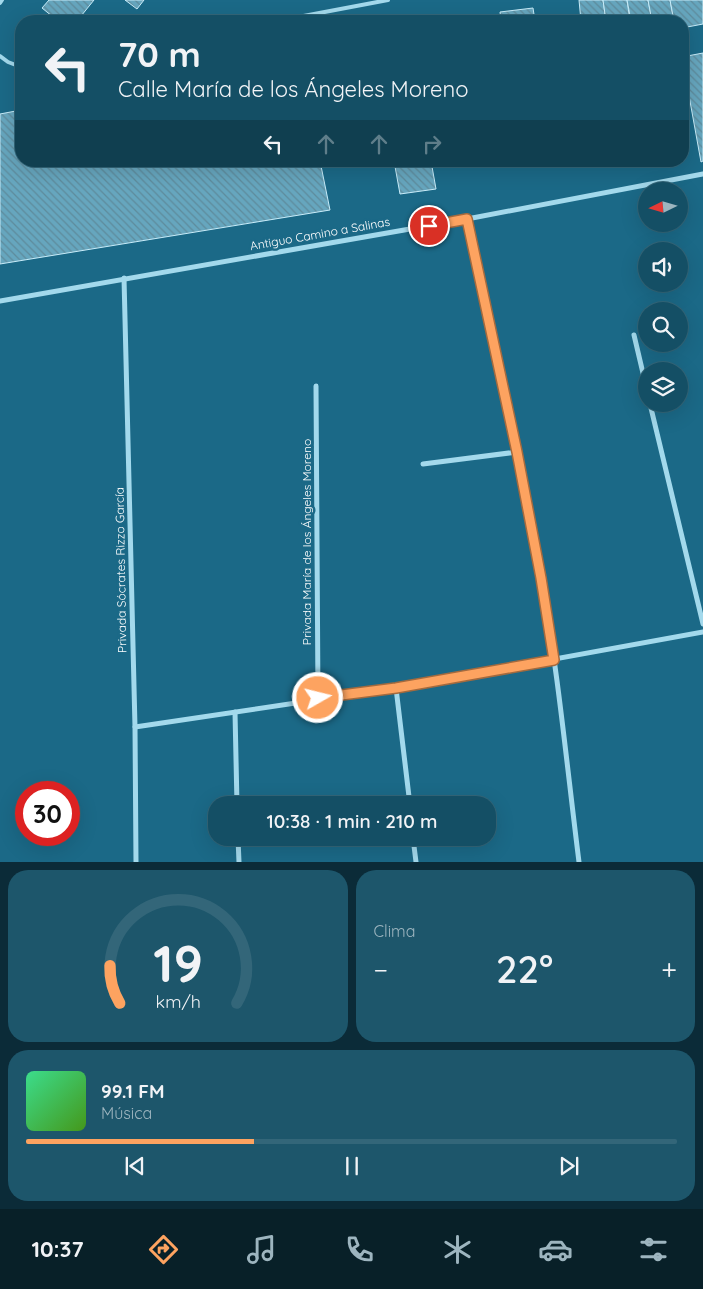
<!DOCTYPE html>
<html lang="es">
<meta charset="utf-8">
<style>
:root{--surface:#144f65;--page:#1d566b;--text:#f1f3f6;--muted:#9db5bf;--line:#336679;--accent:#fda360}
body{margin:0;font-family:Quicksand,sans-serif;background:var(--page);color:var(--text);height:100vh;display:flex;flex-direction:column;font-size:19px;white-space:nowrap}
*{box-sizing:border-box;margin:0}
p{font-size:16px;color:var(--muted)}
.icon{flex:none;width:28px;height:28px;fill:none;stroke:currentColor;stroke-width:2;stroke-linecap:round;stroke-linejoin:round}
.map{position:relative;height:862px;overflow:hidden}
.drawer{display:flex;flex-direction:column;gap:8px;padding:8px;background:#0b2b38;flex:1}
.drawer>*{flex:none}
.banner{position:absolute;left:15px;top:15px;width:674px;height:152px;border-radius:20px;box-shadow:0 5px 20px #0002,0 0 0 1px var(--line);background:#144f65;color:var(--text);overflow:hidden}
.needle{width:32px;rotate:265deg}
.controls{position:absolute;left:638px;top:182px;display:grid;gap:10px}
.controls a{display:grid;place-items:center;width:50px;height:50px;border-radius:50%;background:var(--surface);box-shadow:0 5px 20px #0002,0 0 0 1px var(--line);font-size:25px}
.speed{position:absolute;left:15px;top:781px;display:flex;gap:10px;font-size:25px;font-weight:700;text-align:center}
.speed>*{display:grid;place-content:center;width:65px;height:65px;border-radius:50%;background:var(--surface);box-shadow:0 5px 20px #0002,0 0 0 1px var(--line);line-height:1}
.speed .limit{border:8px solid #d22;background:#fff;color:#111}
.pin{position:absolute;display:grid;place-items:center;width:42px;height:42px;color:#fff;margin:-21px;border:2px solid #fff;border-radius:50%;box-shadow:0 1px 5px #0007}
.me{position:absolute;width:55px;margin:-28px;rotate:82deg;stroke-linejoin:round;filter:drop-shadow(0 0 4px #0008)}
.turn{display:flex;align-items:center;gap:18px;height:105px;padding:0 20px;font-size:22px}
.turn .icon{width:65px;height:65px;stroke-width:2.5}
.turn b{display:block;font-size:35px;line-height:42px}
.lanes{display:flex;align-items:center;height:48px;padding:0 20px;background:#0003;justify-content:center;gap:25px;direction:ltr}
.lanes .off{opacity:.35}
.big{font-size:38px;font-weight:600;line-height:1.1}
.drawer .card{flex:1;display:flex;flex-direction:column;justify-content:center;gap:8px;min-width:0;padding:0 18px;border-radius:20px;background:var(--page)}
.drawer .dial{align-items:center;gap:0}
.dial svg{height:130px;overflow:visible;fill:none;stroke:var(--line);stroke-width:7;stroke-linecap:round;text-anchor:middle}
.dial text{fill:var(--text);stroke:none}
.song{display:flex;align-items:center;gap:15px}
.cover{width:60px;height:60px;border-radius:8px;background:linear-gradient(135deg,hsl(150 70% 55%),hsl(100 70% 35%))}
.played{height:5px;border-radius:2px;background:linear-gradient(90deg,var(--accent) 35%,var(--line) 35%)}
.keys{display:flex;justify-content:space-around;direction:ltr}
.heat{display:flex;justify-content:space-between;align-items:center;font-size:28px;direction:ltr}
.drawer .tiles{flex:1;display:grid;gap:8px;grid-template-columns:1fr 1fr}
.card:last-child{grid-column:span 2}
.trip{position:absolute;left:208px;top:796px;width:288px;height:50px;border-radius:20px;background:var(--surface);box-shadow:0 5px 20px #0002,0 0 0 1px var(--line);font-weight:600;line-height:50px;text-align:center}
.dock{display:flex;height:80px;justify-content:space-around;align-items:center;background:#082028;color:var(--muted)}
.dock .icon{width:35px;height:35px}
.dock .current{color:var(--accent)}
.dock b{font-size:22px;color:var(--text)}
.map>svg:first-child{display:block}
.building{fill:url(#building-back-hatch);stroke:#c8ecf9}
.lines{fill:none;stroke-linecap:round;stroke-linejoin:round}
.lane{stroke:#a3d9ec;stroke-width:4}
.street{stroke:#a3d9ec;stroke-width:5}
.route-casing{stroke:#a46a3e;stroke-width:12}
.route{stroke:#fda360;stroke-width:9}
.labels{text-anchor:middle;stroke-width:5;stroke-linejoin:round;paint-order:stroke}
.street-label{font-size:12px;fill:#fff;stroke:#1b6987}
</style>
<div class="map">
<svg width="703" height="862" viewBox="0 0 703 862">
<defs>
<pattern id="building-back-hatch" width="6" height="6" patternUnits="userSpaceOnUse" patternTransform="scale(1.25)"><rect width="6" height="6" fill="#66a6be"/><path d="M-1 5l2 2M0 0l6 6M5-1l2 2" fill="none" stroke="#5e8b9c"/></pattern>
</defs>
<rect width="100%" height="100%" fill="#1b6987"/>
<g class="building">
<path d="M49 0H94L77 21H58L42 8Z"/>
<path d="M125 0H144L137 9Z"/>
<path d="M579 0H603L606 21H581Z"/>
<path d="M603 0H627L630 21H606Z"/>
<path d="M627 0H648L652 21H631Z"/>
<path d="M648 0H670L674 21H652Z"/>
<path d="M670 0H703V24L682 28V21H674Z"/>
<path d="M533 8 535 21H501L500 12Z"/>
<path d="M703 53V161L701 162 682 57Z"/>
<path d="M21 110V161H320L330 210 0 264V114Z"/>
<path d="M394 161H431L436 189 400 194Z"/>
</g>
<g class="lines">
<g class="lane">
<path d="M0 3 2 0"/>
<path d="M277 21 388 0"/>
<path d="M0 56 8 62 21 67"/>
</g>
<g class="street">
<path d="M467 219C493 338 520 457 541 577 558 671 567 767 579 862"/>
<path d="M124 278 135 727 136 862"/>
<path d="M0 301 467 219 703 174"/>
<path d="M634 335 646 386"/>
<path d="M316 386 318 698"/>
<path d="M650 404 703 624"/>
<path d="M423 464 517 452"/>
<path d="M396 688 410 805"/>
<path d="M235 712 237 805"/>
<path d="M135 727 396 688 703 632"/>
<path d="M238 838 239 862"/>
<path d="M413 838 416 862"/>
</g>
</g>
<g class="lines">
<g class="route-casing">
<path id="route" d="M318 698 396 688 554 660 541 578 517 452 467 219 429 226"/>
</g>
<use href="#route" class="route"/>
</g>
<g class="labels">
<g class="street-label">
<text transform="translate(320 234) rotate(-10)" y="4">Antiguo Camino a Salinas</text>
<text transform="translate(307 542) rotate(-90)" y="4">Privada María de los Ángeles Moreno</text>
<text transform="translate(121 570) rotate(-91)" y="4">Privada Sócrates Rizzo García</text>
</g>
</g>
</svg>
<div class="controls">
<a><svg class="needle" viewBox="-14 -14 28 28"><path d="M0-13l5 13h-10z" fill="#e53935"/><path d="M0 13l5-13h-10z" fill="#9db5bf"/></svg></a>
<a><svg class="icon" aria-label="sound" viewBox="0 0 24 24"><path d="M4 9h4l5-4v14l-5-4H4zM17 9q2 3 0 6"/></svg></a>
<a><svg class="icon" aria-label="search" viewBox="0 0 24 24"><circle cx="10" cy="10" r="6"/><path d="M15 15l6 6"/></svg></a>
<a><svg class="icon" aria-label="layers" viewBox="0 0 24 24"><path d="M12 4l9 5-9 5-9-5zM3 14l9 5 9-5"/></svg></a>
</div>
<div class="speed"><div class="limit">30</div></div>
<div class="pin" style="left:429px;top:226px;background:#d93025"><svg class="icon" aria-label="arrive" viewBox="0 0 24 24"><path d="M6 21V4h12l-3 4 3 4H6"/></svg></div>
<svg class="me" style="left:318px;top:698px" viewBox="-20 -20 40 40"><circle r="17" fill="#fda360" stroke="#fff" stroke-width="3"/><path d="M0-11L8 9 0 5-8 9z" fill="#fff"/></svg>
<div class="trip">10:38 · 1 min · 210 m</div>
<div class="banner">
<div class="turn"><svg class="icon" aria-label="left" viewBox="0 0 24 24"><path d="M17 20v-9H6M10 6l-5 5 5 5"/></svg><div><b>70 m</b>Calle María de los Ángeles Moreno</div></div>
<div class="lanes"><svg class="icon" aria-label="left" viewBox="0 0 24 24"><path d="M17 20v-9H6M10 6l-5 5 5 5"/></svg><svg class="icon off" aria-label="ahead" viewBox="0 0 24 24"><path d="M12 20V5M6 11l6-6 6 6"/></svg><svg class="icon off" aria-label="ahead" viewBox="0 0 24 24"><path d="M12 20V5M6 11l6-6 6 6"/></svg><svg class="icon off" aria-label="right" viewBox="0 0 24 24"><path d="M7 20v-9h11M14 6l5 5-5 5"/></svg></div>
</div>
</div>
<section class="drawer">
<div class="tiles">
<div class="card dial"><svg viewBox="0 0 100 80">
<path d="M14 69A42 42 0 1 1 86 69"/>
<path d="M14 69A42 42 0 0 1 8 46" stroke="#fda360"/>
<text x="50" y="56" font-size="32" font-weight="700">19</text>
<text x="50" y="72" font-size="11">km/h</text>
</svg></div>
<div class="card"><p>Clima</p>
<div class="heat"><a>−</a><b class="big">22°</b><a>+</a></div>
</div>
<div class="card">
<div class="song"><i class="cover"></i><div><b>99.1 FM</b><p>Música</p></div></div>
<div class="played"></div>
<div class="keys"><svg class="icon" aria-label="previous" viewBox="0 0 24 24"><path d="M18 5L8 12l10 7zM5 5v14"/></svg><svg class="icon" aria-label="pause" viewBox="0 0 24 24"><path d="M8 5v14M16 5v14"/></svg><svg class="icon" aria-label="next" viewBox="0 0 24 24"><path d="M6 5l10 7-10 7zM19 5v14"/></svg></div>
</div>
</div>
</section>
<nav class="dock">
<b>10:37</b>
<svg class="icon current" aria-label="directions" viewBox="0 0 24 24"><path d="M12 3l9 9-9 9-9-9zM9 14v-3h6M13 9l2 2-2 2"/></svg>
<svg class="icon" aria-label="music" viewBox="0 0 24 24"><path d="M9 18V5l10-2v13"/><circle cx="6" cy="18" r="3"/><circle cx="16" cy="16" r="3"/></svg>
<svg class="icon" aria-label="phone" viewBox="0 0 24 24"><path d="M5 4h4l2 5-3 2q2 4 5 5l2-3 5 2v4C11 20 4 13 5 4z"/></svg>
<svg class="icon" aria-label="climate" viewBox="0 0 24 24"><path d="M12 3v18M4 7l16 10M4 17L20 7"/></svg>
<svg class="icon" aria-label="car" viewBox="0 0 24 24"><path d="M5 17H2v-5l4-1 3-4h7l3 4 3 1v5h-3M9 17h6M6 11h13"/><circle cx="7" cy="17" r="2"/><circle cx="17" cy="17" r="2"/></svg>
<svg class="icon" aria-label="filters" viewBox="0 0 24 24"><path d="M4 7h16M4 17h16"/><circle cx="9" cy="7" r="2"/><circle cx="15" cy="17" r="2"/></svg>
</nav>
